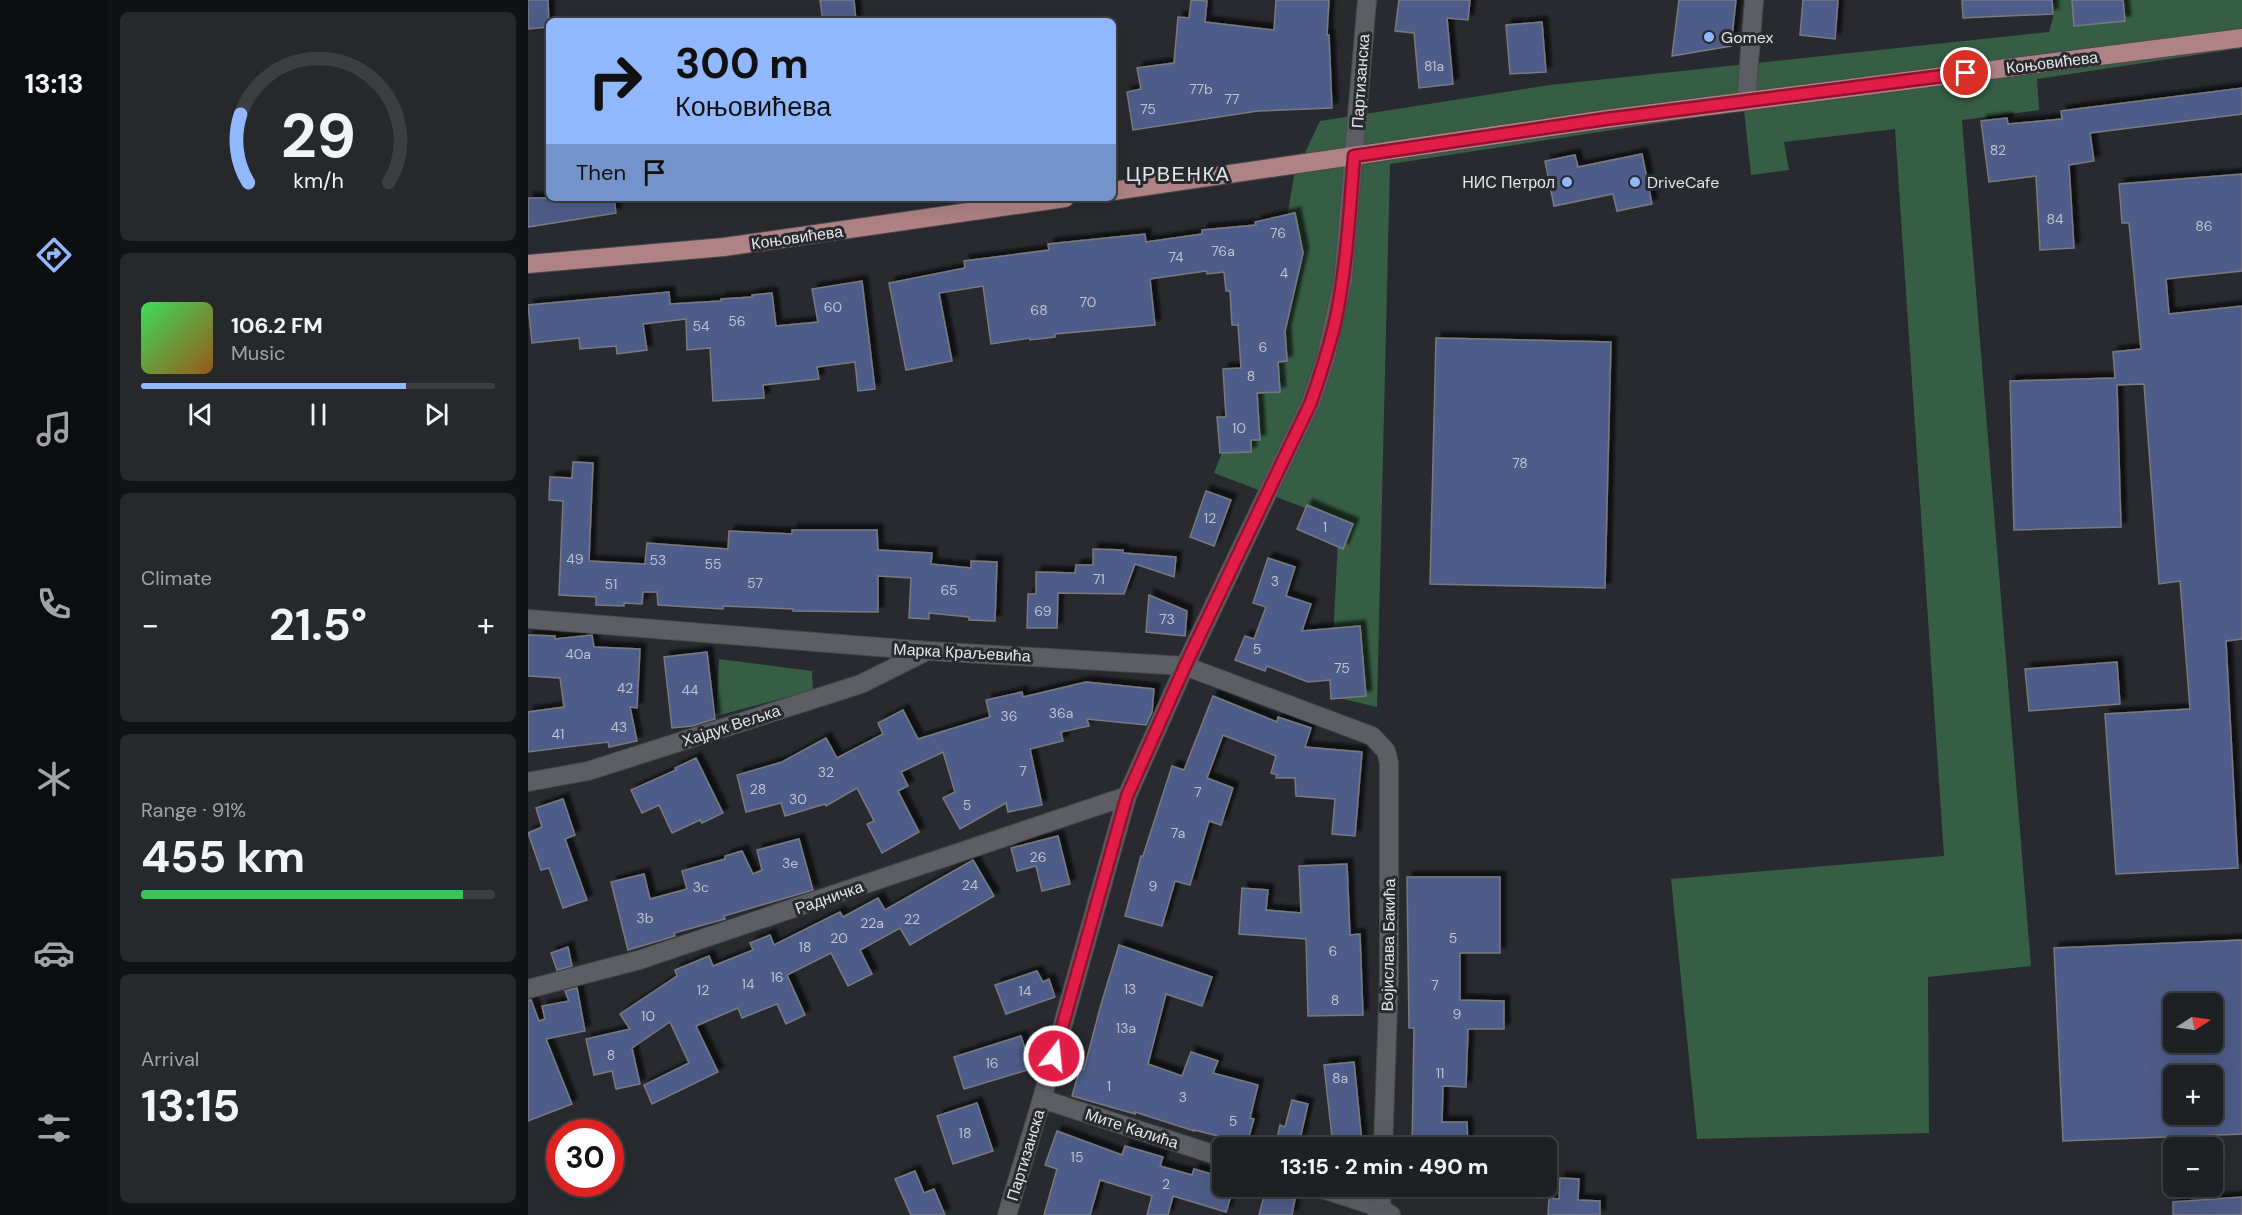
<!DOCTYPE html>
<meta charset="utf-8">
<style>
:root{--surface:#1e2023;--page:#26282b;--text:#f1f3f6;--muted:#a1a3a6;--line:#3c3e41;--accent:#91b8fd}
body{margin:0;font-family:"DM Sans",sans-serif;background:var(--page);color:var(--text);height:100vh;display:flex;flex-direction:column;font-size:22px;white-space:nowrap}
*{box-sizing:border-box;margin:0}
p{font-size:20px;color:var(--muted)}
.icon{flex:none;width:33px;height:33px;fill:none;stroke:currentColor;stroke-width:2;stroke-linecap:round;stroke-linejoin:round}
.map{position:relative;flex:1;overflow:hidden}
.panel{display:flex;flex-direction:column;gap:12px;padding:12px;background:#101213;width:420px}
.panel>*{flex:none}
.top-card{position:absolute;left:18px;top:18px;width:570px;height:183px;border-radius:9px;box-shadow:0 6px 24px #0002,0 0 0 2px var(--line);background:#91b8fd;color:#111;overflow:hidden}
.needle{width:39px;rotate:78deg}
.controls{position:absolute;left:1635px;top:993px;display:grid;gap:12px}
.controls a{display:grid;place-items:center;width:60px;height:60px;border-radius:9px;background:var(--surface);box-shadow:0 6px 24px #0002,0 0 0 2px var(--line);font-size:30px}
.speed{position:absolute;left:18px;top:1119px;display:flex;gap:12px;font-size:30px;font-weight:700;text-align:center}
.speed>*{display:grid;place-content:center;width:78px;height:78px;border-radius:50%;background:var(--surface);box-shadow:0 6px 24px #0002,0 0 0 2px var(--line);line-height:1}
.speed .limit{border:9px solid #d22;background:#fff;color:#111}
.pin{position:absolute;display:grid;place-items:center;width:51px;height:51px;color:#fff;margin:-26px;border:3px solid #fff;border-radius:50%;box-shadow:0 2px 6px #0007}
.me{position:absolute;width:66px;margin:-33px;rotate:16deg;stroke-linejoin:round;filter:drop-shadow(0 0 4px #0008)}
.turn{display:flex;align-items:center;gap:21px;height:126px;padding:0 30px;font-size:27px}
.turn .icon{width:78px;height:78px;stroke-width:2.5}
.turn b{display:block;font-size:42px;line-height:51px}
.then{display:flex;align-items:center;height:57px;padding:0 30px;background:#0003;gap:12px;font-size:22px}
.big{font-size:45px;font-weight:700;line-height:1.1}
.panel .widget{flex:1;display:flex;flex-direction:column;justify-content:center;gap:9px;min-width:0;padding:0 21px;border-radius:9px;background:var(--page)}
.panel .dial{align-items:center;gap:0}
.dial svg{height:156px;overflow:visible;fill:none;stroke:var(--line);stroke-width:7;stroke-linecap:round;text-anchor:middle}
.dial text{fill:var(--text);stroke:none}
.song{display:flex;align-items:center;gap:18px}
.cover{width:72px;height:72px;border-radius:9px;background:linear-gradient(135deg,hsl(130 70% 55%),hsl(30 70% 35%))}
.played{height:6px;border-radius:3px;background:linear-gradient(90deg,var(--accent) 75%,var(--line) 75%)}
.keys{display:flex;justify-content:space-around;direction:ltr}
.heat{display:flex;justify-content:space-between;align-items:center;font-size:33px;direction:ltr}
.charge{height:9px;border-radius:4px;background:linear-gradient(90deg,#34c759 91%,var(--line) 0)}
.trip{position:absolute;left:684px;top:1137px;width:345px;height:60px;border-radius:9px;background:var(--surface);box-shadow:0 6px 24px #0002,0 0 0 2px var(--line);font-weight:700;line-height:60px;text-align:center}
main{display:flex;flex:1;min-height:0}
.dock{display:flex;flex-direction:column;width:108px;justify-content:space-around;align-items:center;background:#0c0d0e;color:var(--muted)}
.dock .icon{width:42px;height:42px}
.dock .active{color:var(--accent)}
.dock b{font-size:27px;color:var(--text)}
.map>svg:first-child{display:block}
.green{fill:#365e44}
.building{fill:#4e5c88;stroke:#787a80;stroke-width:1.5;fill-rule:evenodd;filter:url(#shadow)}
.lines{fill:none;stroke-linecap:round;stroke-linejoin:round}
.minor-casing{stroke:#48494d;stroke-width:20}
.major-casing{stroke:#48494d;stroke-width:20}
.minor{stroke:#5c5e64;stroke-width:18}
.major{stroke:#af8285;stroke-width:18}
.route-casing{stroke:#92132f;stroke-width:15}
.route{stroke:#e11d48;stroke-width:10}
.poi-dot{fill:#91b8fd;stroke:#282a2f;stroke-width:2}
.labels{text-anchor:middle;stroke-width:6;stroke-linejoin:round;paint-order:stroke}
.number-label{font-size:14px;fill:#bec2d0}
.poi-label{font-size:16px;fill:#e3e4e8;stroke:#282a2f;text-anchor:start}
.street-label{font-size:16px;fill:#e3e4e8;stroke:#282a2f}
.quarter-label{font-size:20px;letter-spacing:1.5px;fill:#e3e4e8;stroke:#282a2f}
</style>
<main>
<nav class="dock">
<b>13:13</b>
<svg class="icon active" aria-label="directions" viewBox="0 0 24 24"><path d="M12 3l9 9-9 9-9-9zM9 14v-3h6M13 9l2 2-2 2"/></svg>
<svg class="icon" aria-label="music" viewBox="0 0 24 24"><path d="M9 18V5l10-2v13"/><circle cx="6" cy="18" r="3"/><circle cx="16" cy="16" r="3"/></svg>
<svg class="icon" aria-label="phone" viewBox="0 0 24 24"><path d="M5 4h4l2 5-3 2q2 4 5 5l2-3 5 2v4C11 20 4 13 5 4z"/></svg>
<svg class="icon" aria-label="climate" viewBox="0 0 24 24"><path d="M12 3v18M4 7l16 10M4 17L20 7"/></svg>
<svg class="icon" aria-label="car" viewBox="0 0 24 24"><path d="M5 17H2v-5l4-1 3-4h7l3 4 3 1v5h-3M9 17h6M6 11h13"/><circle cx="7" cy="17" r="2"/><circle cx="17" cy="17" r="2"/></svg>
<svg class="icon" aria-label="filters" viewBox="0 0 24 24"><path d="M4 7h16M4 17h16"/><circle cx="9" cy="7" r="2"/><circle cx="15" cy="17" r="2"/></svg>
</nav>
<section class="panel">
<div class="widget dial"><svg viewBox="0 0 100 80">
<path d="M14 69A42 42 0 1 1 86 69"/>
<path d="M14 69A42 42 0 0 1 10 34" stroke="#91b8fd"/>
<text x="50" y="56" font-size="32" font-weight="700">29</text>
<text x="50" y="72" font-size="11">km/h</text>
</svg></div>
<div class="widget">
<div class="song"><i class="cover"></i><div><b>106.2 FM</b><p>Music</p></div></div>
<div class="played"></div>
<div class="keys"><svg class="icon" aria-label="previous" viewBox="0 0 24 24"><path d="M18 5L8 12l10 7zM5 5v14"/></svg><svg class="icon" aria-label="pause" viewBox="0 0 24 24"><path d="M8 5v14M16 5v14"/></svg><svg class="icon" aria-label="next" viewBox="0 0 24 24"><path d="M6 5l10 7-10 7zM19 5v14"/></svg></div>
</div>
<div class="widget"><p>Climate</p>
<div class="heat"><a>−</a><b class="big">21.5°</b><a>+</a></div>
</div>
<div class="widget"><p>Range · 91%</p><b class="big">455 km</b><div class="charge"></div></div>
<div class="widget"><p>Arrival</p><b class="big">13:15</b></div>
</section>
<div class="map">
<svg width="1714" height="1215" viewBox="0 0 1714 1215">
<defs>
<filter id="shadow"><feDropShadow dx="5.5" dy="-5.5" stdDeviation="1.5" flood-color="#0009"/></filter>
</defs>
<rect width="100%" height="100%" fill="#282a2f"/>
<g class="green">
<path d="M1524 0H1714V48L1509 79 1511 110 1434 120 1503 966 1400 977 1401 1133 1169 1139 1143 879 1416 856 1367 129 1256 142 1261 170 1223 175 1216 110 862 164 849 707 802 696 811 521 686 473 738 340 766 176 792 121 1022 85 1521 32 1526 14Z"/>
<path d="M191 659 284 671 285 690 188 716Z"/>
</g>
<g class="building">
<path d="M0 0H20L21 27 0 29Z"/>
<path d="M292 0H326L328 21H295Z"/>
<path d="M663 0 679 1 677 22 746 30 748 0H801L799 35H801L804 108 730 111 605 130 599 92 613 89 609 68 646 63 650 17 661 18Z"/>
<path d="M871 0H942L940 20 919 18 925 84 891 88 886 33 867 31Z"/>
<path d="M1151 0H1208L1203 46 1144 56Z"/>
<path d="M1275 0H1310L1307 39 1272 35Z"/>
<path d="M1434 0H1524L1525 14 1435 18Z"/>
<path d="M1544 0H1595L1597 21 1546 26Z"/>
<path d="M1014 22 1018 72 982 74 978 25Z"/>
<path d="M1714 88V114L1562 133 1566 161 1541 165 1546 248 1512 250 1508 176 1461 182 1453 121 1479 118 1480 124 1534 119 1533 111Z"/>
<path d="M1114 154 1124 204 1089 211 1085 194 1026 206 1017 161 1047 155 1050 167Z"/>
<path d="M1714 174V271L1638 279 1641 314 1714 306V639L1698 641 1710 868 1588 874 1577 714 1662 709 1652 581 1631 584 1616 384 1589 385 1593 527 1486 530 1482 381 1587 378 1585 352 1613 349 1601 223H1594L1591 184Z"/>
<path d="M0 198H86L88 213 0 227Z"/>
<path d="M767 213 775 253 757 331 759 361 750 362 752 392 729 393 732 440H723V452L692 453 689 417H698L695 369 713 368 710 325H704L702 291H698L696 272 679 274 678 271 622 279 627 325 527 334V337L502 340V338L463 344 455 286 411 293 424 361 378 370 361 283 437 268 436 261 521 250 520 244 617 234 618 242 674 234V230L728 225 727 222Z"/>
<path d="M334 281 347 389 330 391 327 362 289 367 291 379 235 385 236 398 185 401 182 348 159 350 158 319 115 324 119 350 89 354 88 346 52 349 51 338 4 343 0 305 141 292 142 304 193 301V299L224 297V295L244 293 248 326 290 322 284 289Z"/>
<path d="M908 338 1083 342 1077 588 902 584Z"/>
<path d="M45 462 65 463 61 561 117 564 119 543 200 549 201 531 264 534V530H349L350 550 404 553 403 564 443 568V561L469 562 467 621 441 620V617L401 613V619L381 618 383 578 350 576V612L265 611V609L195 606V609L130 605 129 592H115L114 604 96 603V606L68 605V597L31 595 35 501 21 500 22 477 44 478Z"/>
<path d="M678 491 703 500 686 546 662 537Z"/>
<path d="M779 505 825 524 815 549 769 529Z"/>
<path d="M565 549 595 550V553L648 557 646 577 607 564 596 594 530 593 529 628H499L500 594H508V572L547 573 548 565H565Z"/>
<path d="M740 558 767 567 758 596 783 604 774 631 832 626 838 696 803 699 802 680 780 682 739 666 737 671 707 660 717 636 726 639 738 607 725 603Z"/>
<path d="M621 595 659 611 657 636 618 632Z"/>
<path d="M0 635 27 636V639L64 635 66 647 112 649 109 708 102 707 109 741 81 747 80 742 0 752V712L36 707 32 678 0 676Z"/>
<path d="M179 652 187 719 164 726 144 728 136 657Z"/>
<path d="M1589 662 1592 704 1501 711 1497 669Z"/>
<path d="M558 682 626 689 624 712 618 725 559 719 561 726 533 732 535 741 502 749 514 805 480 812 478 803 432 829 415 798 427 792 415 752 373 772 380 786 370 791 391 832 354 853 339 824 346 821 329 788 298 806 297 804 257 816 253 803 218 812 209 775 254 762 298 738 309 758 355 734 350 723 375 710 390 739 462 717 458 700 494 692 495 697Z"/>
<path d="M685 696 749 722 750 717 783 728 777 747 834 752 827 836 804 834 807 799 768 796 767 778H748L749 775 743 773 748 756 695 735 679 778 705 788 693 825 681 821 662 885 647 881 634 926 597 916 613 856H615L644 766 656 770Z"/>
<path d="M168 758 195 813 174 823 172 820 144 833 131 805 114 813 103 790 148 770 147 768Z"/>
<path d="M35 799 47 835 37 839 59 900 35 908 21 868 13 870 0 833 14 827 8 808Z"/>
<path d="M530 836 542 884 514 891 508 866 489 871 483 848Z"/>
<path d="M271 839 285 890 196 916 197 919 146 933 147 936 100 950 83 882 116 874 122 899 159 889 154 871 197 859V856L214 851 225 874 234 870 229 850Z"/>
<path d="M445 860 466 896 382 945 372 928 332 950 344 974 320 986 303 953 259 975 277 1015 258 1024 249 1004 214 1018 210 1008 168 1026 190 1072 124 1104 116 1085 161 1063 142 1022 104 1048 112 1084 88 1089 84 1071 66 1075 58 1039 102 1029 92 1014 149 976 147 970 181 956 185 966 225 950 222 943 242 935 246 945 312 912 315 917 350 898 357 910Z"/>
<path d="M819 864 822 935 832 934 835 1015 780 1016 778 939 711 934 714 888 740 890 738 910 773 913 771 866Z"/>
<path d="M879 877H972V953H932V1000L976 1001V1029H940L938 1087 915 1086 914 1122H939L940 1148H884L886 1028H881Z"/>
<path d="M1714 940V1134L1535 1141 1526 948ZM1646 1004H1684V1042H1646ZM1646 1076H1684V1114H1646Z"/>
<path d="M591 945 684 977 674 1006 638 994 620 1064 654 1076 663 1052 690 1061 685 1073 730 1085 722 1118 726 1119 719 1143 666 1130V1131L607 1112V1114L544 1096 552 1068 556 1069 572 1008Z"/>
<path d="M40 947 44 966 29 970 23 953Z"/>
<path d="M509 971 515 982 521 979 527 997 478 1014 467 985Z"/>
<path d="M49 988 57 1031 18 1039 44 1104 0 1121V1000H3L11 1021 17 1019 14 1006 41 1001 37 991Z"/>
<path d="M493 1036 503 1069 436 1089 426 1057Z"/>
<path d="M826 1062 834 1142 805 1146 796 1065Z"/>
<path d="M764 1100 780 1104 770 1148H747L752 1125 757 1127Z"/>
<path d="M449 1103 465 1151 425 1164 409 1116Z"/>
<path d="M529 1131 594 1155 597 1146 635 1157 632 1166 664 1175 666 1169 694 1177V1186H706L698 1212 645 1196 640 1215H619L624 1196 572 1180 562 1215H516L529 1169 517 1165Z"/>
<path d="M387 1171 396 1193 406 1189 417 1215H383L367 1179Z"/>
<path d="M1032 1178 1051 1179 1050 1200 1072 1201V1215H1020L1021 1198 1031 1199Z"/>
<path d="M737 1192 767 1199 764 1215H731Z"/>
<path d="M1714 1197V1215H1645V1202Z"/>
</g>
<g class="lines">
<g class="minor-casing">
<g id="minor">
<path d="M1218 101 1226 0"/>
<path d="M0 619 401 651 657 666 844 736 858 751 861 763V977L855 1148"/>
<path d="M0 782 60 771 333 684 399 651"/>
<path d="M0 989 111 960 599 796"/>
<path d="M514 1099 694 1157"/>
<path d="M785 1186 853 1208 863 1215"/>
<path d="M479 1215 514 1099 599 796 657 666 783 402 797 361 815 280 839 0"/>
<path d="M849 1215 853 1208 854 1186"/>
</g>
</g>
<g class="major-casing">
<g id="major">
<path d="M585 191 1078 119 1714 38"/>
<path d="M0 264 196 247 537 198"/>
</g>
</g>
<use href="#minor" class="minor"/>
<use href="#major" class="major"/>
</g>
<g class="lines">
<g class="route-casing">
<path id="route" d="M526 1056 599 796 657 666 783 402C793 373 803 343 809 313 819 261 822 208 826 156L1078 119 1438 73"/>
</g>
<use href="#route" class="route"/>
</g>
<g class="poi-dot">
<circle cx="1181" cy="37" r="6"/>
<circle cx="1039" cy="182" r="6"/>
<circle cx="1107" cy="182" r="6"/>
</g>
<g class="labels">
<g class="number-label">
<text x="906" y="71">81a</text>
<text x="673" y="94">77b</text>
<text x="704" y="104">77</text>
<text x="620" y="114">75</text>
<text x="1470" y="155">82</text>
<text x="1527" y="224">84</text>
<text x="1676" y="231">86</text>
<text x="750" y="238">76</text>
<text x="695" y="256">76a</text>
<text x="648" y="262">74</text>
<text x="756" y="278">4</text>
<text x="560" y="307">70</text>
<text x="305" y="312">60</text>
<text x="511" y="315">68</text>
<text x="209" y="326">56</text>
<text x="173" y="331">54</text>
<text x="735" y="352">6</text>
<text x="723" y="381">8</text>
<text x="711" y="433">10</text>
<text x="992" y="468">78</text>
<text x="682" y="523">12</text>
<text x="797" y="532">1</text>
<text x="47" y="564">49</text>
<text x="130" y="565">53</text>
<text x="185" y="569">55</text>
<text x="571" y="584">71</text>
<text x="747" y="586">3</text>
<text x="227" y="588">57</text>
<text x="83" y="589">51</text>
<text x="421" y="595">65</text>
<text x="515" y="616">69</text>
<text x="639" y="624">73</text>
<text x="729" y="654">5</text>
<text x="50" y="659">40a</text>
<text x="814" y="673">75</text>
<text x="97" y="693">42</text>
<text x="162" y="695">44</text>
<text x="533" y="718">36a</text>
<text x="481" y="721">36</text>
<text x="91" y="732">43</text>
<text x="30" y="739">41</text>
<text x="495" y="776">7</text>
<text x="298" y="777">32</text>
<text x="230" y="794">28</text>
<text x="670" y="797">7</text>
<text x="270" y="804">30</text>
<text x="439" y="810">5</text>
<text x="650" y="838">7a</text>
<text x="510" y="862">26</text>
<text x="262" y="868">3e</text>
<text x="442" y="890">24</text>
<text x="625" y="891">9</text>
<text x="173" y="892">3c</text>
<text x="117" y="923">3b</text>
<text x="384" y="924">22</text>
<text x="344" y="928">22a</text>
<text x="311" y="943">20</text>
<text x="925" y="943">5</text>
<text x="277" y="952">18</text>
<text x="805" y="956">6</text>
<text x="249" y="982">16</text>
<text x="220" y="989">14</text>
<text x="907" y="990">7</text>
<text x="602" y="994">13</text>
<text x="175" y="995">12</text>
<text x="497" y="996">14</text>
<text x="807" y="1005">8</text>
<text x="929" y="1019">9</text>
<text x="120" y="1021">10</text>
<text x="598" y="1033">13a</text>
<text x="83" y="1060">8</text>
<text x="464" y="1068">16</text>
<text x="912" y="1078">11</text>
<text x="812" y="1083">8a</text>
<text x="581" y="1091">1</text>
<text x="655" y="1102">3</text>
<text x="705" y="1126">5</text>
<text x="437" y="1138">18</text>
<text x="549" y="1162">15</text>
<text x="638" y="1189">2</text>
</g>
<g class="poi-label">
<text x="1193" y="43">Gomex</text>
<text x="1027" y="188" text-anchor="end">НИС Петрол</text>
<text x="1119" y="188">DriveCafe</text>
</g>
<g class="street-label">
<text transform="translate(1524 62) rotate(-7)" y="6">Коњовићева</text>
<text transform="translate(832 81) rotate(-86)" y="6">Партизанска</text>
<text transform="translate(269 237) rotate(-8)" y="6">Коњовићева</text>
<text transform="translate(434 652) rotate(3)" y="6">Марка Краљевића</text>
<text transform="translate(203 725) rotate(-18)" y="6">Хајдук Вељка</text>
<text transform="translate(301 897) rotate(-19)" y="6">Радничка</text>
<text transform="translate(860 945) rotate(-89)" y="6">Војислава Бакића</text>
<text transform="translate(604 1128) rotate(18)" y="6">Мите Калића</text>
<text transform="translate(497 1155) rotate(-73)" y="6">Партизанска</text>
</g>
<g class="quarter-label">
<text x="650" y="181">ЦРВЕНКА</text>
</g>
</g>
</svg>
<div class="controls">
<a><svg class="needle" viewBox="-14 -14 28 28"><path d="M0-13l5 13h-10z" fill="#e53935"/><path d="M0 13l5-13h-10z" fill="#a1a3a6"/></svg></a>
<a>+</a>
<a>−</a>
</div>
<div class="speed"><div class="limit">30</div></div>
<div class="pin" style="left:1438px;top:73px;background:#d93025"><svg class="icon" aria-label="arrive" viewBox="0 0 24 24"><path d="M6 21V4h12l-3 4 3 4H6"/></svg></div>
<svg class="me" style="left:526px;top:1056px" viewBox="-20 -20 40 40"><circle r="17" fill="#e11d48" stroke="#fff" stroke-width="3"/><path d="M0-11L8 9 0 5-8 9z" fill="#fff"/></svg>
<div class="trip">13:15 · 2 min · 490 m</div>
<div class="top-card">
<div class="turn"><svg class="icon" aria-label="right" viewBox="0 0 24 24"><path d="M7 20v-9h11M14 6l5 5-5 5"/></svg><div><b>300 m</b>Коњовићева</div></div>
<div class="then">Then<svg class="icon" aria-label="arrive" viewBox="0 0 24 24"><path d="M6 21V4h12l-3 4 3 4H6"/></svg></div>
</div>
</div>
</main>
